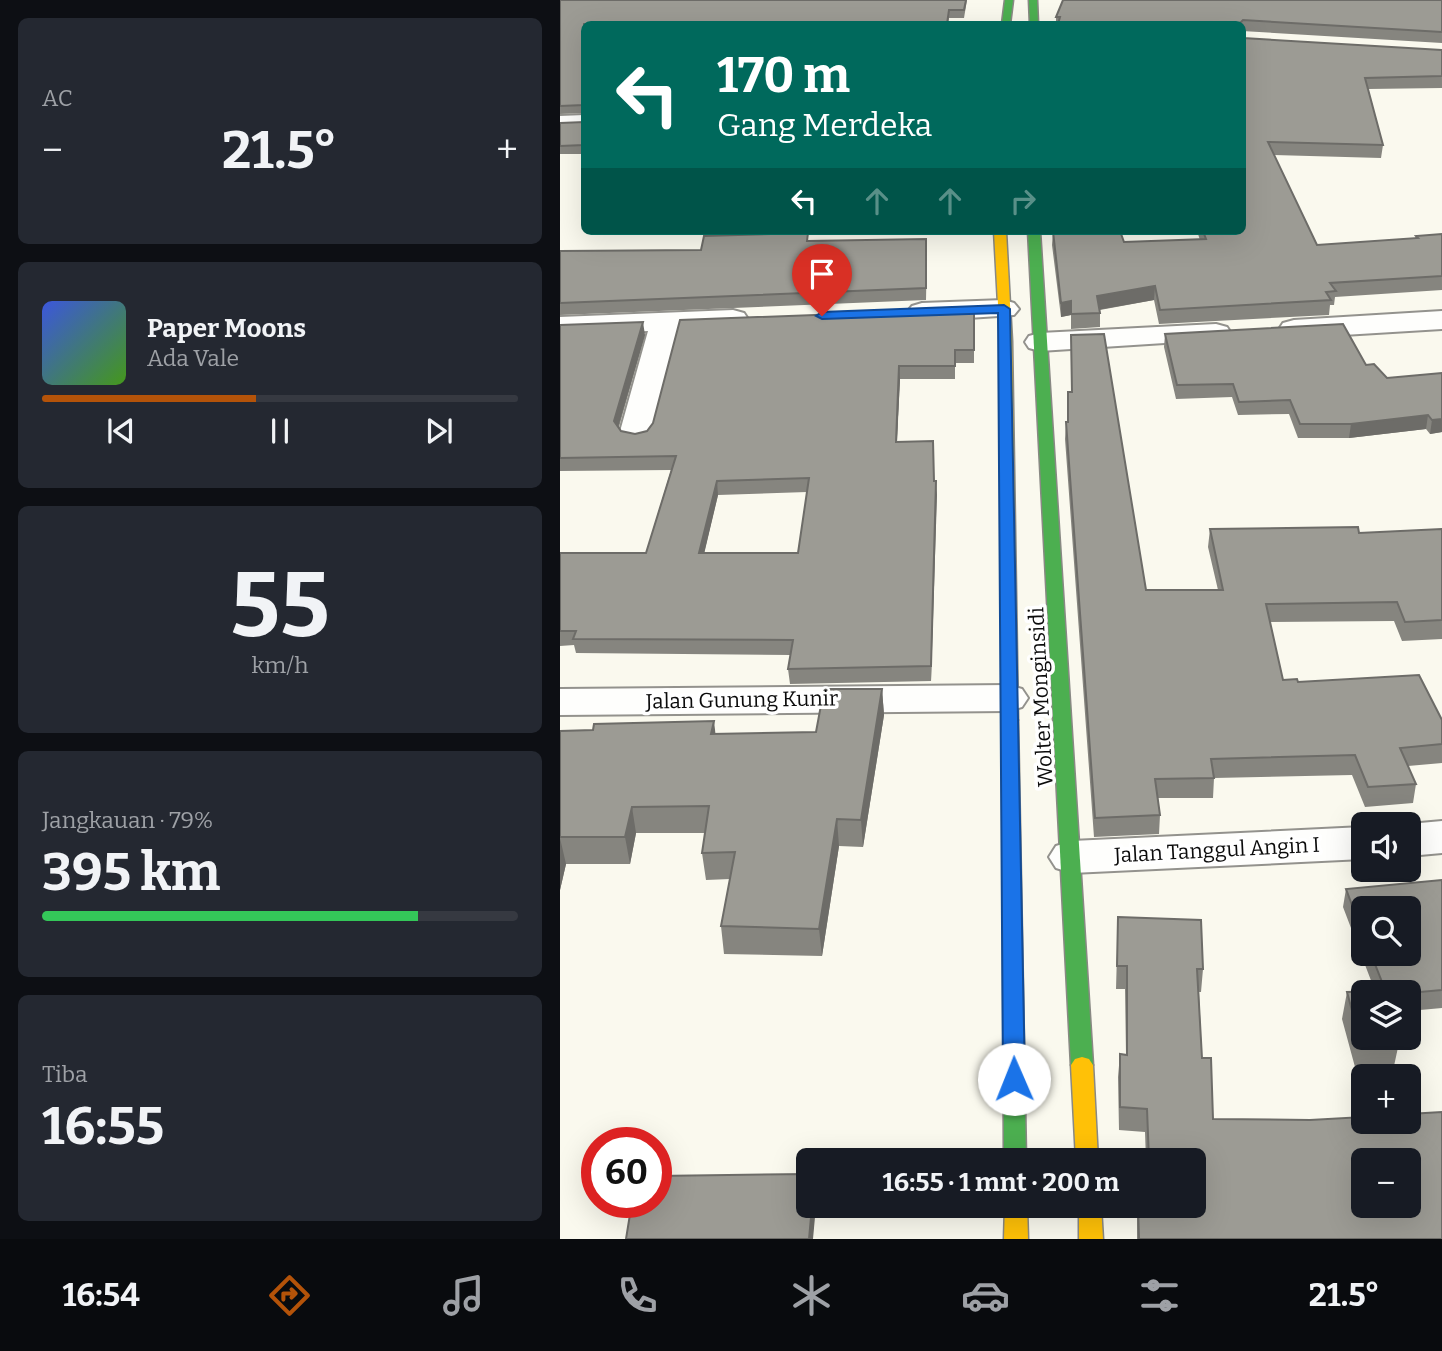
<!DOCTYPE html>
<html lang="id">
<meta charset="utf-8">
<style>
:root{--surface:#171b24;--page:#242831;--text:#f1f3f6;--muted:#9ea1a6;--line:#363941;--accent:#b45309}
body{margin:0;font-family:Bitter,serif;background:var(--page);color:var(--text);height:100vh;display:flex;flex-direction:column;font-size:26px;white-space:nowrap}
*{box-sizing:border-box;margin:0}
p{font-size:23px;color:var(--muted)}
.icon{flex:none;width:38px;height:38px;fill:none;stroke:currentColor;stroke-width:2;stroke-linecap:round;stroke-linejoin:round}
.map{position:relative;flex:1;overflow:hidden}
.details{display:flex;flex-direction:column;gap:18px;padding:18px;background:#0d0f14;width:560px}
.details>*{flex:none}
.top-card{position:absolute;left:21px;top:21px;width:665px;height:214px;border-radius:10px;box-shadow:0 7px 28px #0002;background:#00695c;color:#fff;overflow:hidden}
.controls{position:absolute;left:791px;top:812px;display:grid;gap:14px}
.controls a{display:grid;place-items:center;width:70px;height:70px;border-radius:10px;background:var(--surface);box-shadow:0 7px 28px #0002;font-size:35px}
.speed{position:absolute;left:21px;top:1127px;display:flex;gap:14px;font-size:35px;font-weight:700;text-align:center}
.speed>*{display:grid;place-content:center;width:91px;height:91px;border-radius:50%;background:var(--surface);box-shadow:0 7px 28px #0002;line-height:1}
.speed .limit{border:10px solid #d22;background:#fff;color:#111}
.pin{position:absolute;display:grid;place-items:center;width:60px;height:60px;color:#fff;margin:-72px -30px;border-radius:50% 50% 50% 0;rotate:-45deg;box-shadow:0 0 7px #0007}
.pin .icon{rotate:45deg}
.me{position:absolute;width:77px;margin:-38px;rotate:359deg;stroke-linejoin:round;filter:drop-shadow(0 0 5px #0008)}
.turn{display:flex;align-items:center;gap:24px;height:147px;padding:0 21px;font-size:32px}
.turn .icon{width:91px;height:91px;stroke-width:2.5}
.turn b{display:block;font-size:49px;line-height:60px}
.lanes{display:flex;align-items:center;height:66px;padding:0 21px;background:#0003;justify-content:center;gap:35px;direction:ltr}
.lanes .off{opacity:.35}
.big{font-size:52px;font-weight:700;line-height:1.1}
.details .card{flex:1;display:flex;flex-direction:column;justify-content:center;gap:10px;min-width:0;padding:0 24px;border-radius:10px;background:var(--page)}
.details .dial{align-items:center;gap:0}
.dial b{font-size:91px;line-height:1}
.song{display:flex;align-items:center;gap:21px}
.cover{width:84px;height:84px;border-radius:10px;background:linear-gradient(135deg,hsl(230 70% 55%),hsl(100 70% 35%))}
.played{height:7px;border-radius:4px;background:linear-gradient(90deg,var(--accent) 45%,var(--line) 45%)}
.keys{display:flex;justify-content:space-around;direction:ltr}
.heat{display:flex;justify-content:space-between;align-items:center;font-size:38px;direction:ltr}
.charge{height:10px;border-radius:5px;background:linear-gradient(90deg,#34c759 79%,var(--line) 0)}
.trip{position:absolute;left:236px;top:1148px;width:410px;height:70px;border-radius:10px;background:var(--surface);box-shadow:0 7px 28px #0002;font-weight:700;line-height:70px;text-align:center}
.tabs{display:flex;height:112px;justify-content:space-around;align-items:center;background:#090b0e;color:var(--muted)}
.tabs .icon{width:49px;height:49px}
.tabs .on{color:var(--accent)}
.tabs b{font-size:32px;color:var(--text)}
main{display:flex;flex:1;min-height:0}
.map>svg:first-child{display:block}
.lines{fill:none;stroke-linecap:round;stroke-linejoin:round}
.street-casing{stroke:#93928d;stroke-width:4}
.fast-casing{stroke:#898984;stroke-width:3}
.slow-casing{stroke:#898984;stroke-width:3}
.street{fill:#fefefc;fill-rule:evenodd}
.fast{fill:#4caf50;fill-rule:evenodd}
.slow{fill:#ffc107;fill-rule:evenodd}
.wall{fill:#86857f;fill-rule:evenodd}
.shaded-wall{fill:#6d6c68}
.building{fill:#9c9b94;stroke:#6d6c68;stroke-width:2;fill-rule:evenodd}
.route{fill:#1a73e8;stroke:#114b97;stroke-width:2}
.labels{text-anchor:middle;stroke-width:7;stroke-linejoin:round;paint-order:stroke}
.street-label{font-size:21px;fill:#0b0b0b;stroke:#fff}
</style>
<main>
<section class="details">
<div class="card"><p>AC</p>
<div class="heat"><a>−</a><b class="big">21.5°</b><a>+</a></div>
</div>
<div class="card">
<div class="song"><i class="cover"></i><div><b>Paper Moons</b><p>Ada Vale</p></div></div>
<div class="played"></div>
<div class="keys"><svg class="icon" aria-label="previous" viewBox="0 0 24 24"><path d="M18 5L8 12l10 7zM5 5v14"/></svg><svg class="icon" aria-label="pause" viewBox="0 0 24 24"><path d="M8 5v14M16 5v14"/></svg><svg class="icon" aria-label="next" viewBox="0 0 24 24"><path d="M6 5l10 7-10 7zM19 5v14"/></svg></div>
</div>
<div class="card dial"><b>55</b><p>km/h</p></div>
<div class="card"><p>Jangkauan · 79%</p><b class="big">395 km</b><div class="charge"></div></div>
<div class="card"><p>Tiba</p><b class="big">16:55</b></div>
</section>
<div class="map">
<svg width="882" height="1239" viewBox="0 0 882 1239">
<rect width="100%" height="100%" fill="#faf9ee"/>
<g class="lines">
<g class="street-casing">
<g id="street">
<path d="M24 115V129L0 130V116Z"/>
<path d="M444 300 454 303 459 309 454 315 362 321 352 318 347 312 352 306 362 303Z"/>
<path d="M173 310 184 313 188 319 184 325 119 330 93 435 88 442 76 445 64 442 59 435 88 331 0 335V317Z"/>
<path d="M882 311V329L734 338 723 335 719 329 723 323 734 320Z"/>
<path d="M656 324 667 327 671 333 667 339 480 351 469 348 465 342 469 336 480 333Z"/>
<path d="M448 685 462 689 468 698 462 707 448 711 0 715V689Z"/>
<path d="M882 821V853L849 856V824Z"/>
<path d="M803 827V859L512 873 496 868 489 857 496 846 512 841Z"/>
</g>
</g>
<g class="fast-casing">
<g id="fast">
<path d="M445 0H453L450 24H442Z"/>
<path d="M469 0H477L478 24H470Z"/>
<path d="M468 231H480L533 1065 529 1071 522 1073 515 1071 511 1065Z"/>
<path d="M450 715 458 720 466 1160H444L442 720Z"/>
</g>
</g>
<g class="slow-casing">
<g id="slow">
<path d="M434 231H446L452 341 458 720 450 725 442 720 440 341Z"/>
<path d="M522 1057 529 1059 533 1065 538 1160H516L511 1065 515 1059Z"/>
<path d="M445 1206H467L468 1239H444Z"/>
<path d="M519 1206H541L543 1239H519Z"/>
</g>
</g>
<use href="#street" class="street"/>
<use href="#fast" class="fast"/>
<use href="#slow" class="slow"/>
</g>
<g class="wall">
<path d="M0 0H407L404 18H389L388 24H24V113L0 114Z"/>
<path d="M882 0V43L682 31V24H496V17Z"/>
<path d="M683 38 882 50V88L808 89 823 145 821 158 714 155 757 245 855 238 856 236 882 234V290L775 297 774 305H770L769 315 599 324 594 300 540 310V327L511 329V315L501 317 492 245 493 231 564 242 640 240 637 231H682Z"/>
<path d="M24 122V154H0V123Z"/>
<path d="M249 241 367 251 366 300 0 315V251L141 250Z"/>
<path d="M414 309V363H395V379H340L337 442 374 481H376L371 681 230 684 228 669 231 655 16 653 14 645 0 646V553H86L111 470 0 471V325L85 335 59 427 61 431 75 434 87 431ZM247 492 238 553H144L158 495Z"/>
<path d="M605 334 806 365 827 378 882 373V432L870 434 866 429 789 438H738L729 414 678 415 672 397 616 399 604 347Z"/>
<path d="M511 335 586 590H658L648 547 650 529 799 533 882 529V639L842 641 834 621 710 622 723 680 738 682 882 720V763L848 766 856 784 853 803 805 807 792 775 654 778 653 798H598L600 815 599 834 534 837 505 439 506 422H508V392H511Z"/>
<path d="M322 689 324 715 303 847 279 846 262 956 164 954 161 926 170 879 146 880 142 853 145 833H76L70 864H6L0 890V731L155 734 256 732Z"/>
<path d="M882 880V1008L849 1011V992H803L840 1038 834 1066 795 1067 782 1019 787 992 815 991 783 907 786 889ZM803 908 849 954H803Z"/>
<path d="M558 917 643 969 641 992H639L642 1058 653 1119 882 1239H577V1206H634V1160H586L585 1132 559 1130 558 1077 560 1054H566L565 989H556Z"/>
</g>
<g class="shaded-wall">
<path d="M595 286 594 300 537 310V296Z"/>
<path d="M511 301V315L501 317V303Z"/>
<path d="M83 322 85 335 56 434 54 421Z"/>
<path d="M339 366 340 379 336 455V442Z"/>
<path d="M868 415 866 429 789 438 791 424Z"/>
<path d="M882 419V432L870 434 872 420Z"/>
<path d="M157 481 158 495 141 567 139 553Z"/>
<path d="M376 481 377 495 371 681V666Z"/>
<path d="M322 689 324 715 303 847 301 820Z"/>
<path d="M154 721 157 747 151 734Z"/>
<path d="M72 807 76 833 70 864 65 837Z"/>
<path d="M277 819 279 846 262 956 259 929Z"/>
<path d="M0 838 6 864 0 890Z"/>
<path d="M252 1206H256L253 1239H249Z"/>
</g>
<g class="building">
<path d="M0 0H406L404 10H389L387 24H24V105L0 106Z"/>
<path d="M503 0H882V32L683 20 680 23 681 24H498L500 17H496Z"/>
<path d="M682 36 683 38 882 50V76L805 78 823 145 708 142 757 245 858 238 856 236 882 234V276L770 283 776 291 766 292 771 300 600 310 595 286 537 296 540 313 511 314V301L501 303 493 231H560L564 242 646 239 643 231H682Z"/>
<path d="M24 122V145L0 146V123Z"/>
<path d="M248 233 247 241 366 239V288L0 303V251L141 250 144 236Z"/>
<path d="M414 309V350H395V366H339L336 442 373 441 374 481H376L371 666 228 669 233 640 13 639 16 631H0V553H86L116 456 0 458V325L83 322 54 421 61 431 75 434 87 431 93 423 120 320ZM249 478 238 553H139L157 481Z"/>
<path d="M783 324 806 365 814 364 827 378 882 373V419L872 420 868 415 791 424H740L730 400 679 402 673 384 617 385 605 334Z"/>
<path d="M544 334 586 590H663L650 529 798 527 799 533 882 529V620L845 622 837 602 706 604 723 680 737 679 738 682 859 675 882 720V744L840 748 856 784 808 787 795 755 651 759 654 778 595 779 600 815 535 818 506 422H508V392H512L511 335Z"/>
<path d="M264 689H322L301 820 277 819 259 929 161 926 175 852 142 853 149 806 72 807 65 837H0V731L33 730 34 724 154 721 151 734 256 732Z"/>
<path d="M882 880V990L849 993V992H826L811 954H849V908H803V934L786 889Z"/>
<path d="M558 917 641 920 643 969H637L642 1058H651L653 1119 750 1120 803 1117V1122H849V1114L882 1112V1239H579L578 1206H634V1160H589L587 1109 560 1107V1054L567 1055V966H557ZM803 1160H849V1206H803Z"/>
<path d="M825 991V992H803V1038H840L800 1040 787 992Z"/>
<path d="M248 1174V1206H252L249 1239H66L72 1202H96V1176Z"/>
</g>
<path class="route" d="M444 305 450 309 465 1079 461 1085 454 1087 446 1085 443 1079 438 313 262 319 256 316 262 312Z"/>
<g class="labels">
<g class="street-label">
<text transform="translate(481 697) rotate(-93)" y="7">Wolter Monginsidi</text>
<text transform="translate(182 700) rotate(-1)" y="7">Jalan Gunung Kunir</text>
<text transform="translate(657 850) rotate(-3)" y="7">Jalan Tanggul Angin I</text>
</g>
</g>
</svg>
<div class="controls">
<a><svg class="icon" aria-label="sound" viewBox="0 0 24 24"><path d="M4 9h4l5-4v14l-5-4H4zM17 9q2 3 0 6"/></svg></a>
<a><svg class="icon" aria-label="search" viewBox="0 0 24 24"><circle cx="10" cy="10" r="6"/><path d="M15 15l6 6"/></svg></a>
<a><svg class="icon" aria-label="layers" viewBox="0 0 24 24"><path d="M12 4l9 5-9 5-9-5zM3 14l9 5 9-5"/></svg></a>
<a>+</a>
<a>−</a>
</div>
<div class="speed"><div class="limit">60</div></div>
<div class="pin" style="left:262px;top:316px;background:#d93025"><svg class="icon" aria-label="arrive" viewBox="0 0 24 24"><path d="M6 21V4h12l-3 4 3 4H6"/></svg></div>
<svg class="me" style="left:454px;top:1079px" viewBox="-20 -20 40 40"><circle r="19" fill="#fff"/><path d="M0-13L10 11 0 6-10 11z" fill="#1a73e8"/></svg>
<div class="trip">16:55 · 1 mnt · 200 m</div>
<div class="top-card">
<div class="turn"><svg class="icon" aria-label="left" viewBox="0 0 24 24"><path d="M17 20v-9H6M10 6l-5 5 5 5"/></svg><div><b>170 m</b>Gang Merdeka</div></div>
<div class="lanes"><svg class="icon" aria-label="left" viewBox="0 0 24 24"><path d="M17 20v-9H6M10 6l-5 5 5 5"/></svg><svg class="icon off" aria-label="ahead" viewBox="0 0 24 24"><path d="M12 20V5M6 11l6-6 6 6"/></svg><svg class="icon off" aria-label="ahead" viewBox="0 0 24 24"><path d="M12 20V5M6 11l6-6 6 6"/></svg><svg class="icon off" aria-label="right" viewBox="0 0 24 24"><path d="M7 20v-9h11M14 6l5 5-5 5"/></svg></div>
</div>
</div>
</main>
<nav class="tabs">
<b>16:54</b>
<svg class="icon on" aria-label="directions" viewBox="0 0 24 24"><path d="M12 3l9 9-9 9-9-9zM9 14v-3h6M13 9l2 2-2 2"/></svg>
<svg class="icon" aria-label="music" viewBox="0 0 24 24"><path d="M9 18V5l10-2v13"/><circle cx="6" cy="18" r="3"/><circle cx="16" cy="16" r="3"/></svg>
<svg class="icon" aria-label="phone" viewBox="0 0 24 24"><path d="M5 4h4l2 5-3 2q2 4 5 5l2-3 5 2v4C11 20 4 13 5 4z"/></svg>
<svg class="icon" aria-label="climate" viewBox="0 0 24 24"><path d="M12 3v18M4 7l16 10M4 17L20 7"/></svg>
<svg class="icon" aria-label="car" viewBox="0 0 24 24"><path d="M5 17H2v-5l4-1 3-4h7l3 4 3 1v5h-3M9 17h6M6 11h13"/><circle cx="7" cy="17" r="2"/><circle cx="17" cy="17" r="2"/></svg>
<svg class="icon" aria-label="filters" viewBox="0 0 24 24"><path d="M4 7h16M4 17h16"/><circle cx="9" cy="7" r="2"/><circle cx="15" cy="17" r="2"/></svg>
<b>21.5°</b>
</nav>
